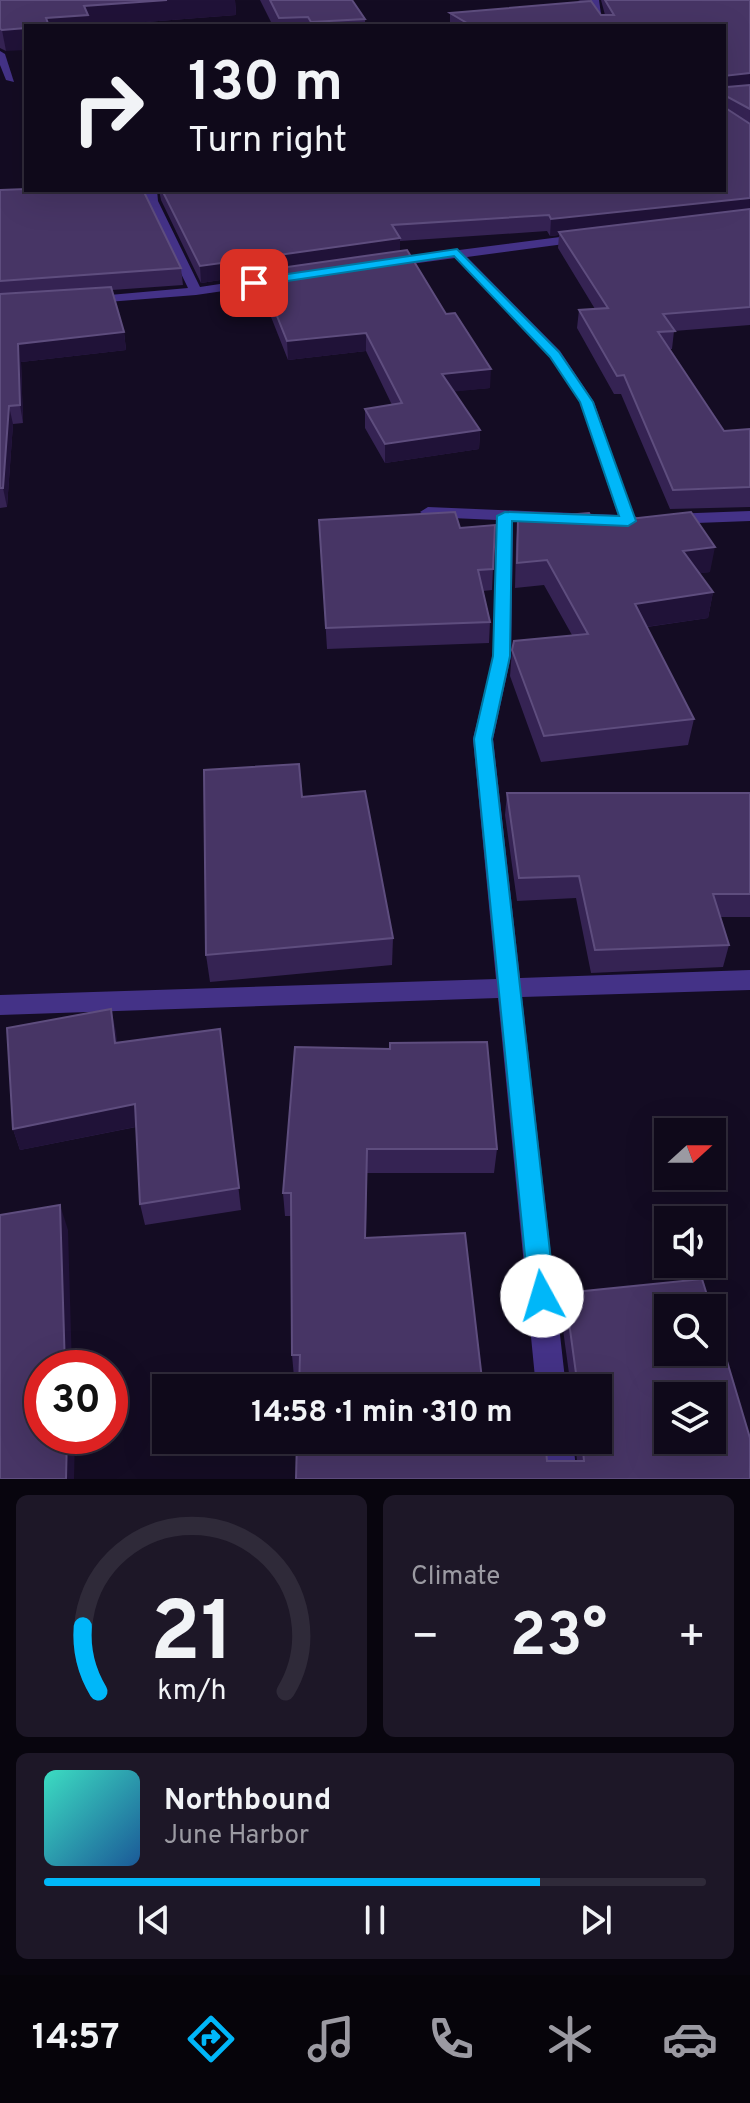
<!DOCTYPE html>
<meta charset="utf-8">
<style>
:root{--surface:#0f091a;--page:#1d1727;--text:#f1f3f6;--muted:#9b9aa2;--line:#2f2a39;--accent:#00b7f9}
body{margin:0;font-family:Overpass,sans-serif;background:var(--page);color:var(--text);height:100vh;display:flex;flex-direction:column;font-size:30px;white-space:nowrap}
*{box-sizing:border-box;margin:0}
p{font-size:26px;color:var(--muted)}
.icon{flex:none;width:44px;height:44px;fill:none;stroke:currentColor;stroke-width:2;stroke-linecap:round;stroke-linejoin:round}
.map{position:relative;height:1479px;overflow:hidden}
.side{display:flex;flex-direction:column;gap:16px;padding:16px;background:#08050e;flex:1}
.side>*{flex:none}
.guide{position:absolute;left:24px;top:24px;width:702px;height:168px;border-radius:0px;box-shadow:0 8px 32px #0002,0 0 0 2px var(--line);background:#0f091a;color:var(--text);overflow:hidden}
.needle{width:52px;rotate:69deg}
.fabs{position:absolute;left:654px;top:1118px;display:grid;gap:16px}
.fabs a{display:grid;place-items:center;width:72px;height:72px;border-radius:0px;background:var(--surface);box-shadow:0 8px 32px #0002,0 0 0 2px var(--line);font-size:40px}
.speed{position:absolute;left:24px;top:1350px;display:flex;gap:16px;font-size:40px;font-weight:700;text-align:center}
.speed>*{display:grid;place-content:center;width:104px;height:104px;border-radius:50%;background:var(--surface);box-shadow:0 8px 32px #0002,0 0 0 2px var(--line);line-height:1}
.speed .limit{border:12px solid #d22;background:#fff;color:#111}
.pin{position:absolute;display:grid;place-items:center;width:68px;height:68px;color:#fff;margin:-34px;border-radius:16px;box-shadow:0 4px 12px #0006}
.me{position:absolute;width:88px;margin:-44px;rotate:354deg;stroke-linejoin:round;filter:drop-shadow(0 0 6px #0008)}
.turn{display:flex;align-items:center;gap:28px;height:168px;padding:0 32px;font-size:36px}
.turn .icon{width:104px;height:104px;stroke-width:2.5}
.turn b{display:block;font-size:56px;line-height:68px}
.big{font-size:60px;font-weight:700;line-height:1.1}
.side .card{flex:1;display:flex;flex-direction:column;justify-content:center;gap:12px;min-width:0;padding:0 28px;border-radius:12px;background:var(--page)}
.side .dial{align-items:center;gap:0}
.dial svg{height:208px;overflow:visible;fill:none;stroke:var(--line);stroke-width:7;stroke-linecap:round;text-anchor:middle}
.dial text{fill:var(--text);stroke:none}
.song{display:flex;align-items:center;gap:24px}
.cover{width:96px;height:96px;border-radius:12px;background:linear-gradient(135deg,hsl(170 70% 55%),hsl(210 70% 35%))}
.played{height:8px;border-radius:4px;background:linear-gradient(90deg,var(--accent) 75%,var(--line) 75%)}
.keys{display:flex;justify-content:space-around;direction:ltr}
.heat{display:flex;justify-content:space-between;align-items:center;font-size:44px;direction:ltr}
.side .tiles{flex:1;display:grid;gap:16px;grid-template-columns:1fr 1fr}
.card:last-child{grid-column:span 2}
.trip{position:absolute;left:152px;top:1374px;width:460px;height:80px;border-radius:0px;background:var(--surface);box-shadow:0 8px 32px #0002,0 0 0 2px var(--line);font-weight:700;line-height:80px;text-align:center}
.menu{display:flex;height:128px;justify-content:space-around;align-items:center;background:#06040a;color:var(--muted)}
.menu .icon{width:56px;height:56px}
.menu .current{color:var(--accent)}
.menu b{font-size:36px;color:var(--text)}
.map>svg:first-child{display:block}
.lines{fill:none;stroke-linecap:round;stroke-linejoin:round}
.minor{fill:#443287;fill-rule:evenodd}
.wall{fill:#352353}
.shaded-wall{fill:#201238}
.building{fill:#473565;stroke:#5e4d7e;stroke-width:2;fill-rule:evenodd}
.route{fill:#00b7f9;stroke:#0077a2;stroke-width:2}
</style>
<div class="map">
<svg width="750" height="1479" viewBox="0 0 750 1479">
<rect width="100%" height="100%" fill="#140c23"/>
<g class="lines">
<g class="minor">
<path d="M591 0H599L601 14 611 26H602L593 14Z"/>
<path d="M0 51 5 54 14 82 6 80 0 65Z"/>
<path d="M145 190H157L158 201 200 287 286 274 292 278 286 282 196 295 82 304 81 301 87 297 188 288 146 201Z"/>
<path d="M583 234 589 238 587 241 467 257 560 351 594 402 634 516 646 521 644 524 628 526 513 521 511 656 493 739 520 978 750 970V990L522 997 566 1388H536L498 998 0 1015V995L496 979 473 739 493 656 497 520 428 517 420 512 428 507 618 515 580 402 550 357 455 258 389 267 383 263 389 259Z"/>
<path d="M750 511V521L670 524 662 519 670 514Z"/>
<path d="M541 1440H573L577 1479H545Z"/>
</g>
</g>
<g class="wall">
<path d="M0 0H235L236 15 94 26H26L6 51 0 48Z"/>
<path d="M260 0H352L365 19V26H273Z"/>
<path d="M578 0H589L601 15H605L601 0H750V325L674 331 672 349H669L724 431 750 429V507L670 509 621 394H614L577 328 579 310 595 309 558 248 559 235 550 236 547 231 400 241V251L490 388 454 391 480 430 479 449 385 463 365 428V409L392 405 366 351 288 360 260 289 259 274 201 283 161 200 159 190H724V26H450V13L582 2Z"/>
<path d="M0 190 181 268 183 285 112 290 124 332 126 350 21 362 23 423 13 424 7 507 0 508Z"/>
<path d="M518 519 594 523 710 572 699 573 713 592 708 618 647 627 694 719 688 745 541 762 510 676 512 650 572 635 544 585 515 588 516 544Z"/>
<path d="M319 520 460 528 493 569 492 590 483 591 490 622 489 643 327 649Z"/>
<path d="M507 793H750V917H720L729 945 723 967 591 973 576 898 517 901 505 815Z"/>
<path d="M393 938 392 965 210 982 206 955Z"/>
<path d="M111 1009 117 1043 220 1029 241 1210 145 1225 140 1204 136 1127 20 1150 13 1129Z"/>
<path d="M295 1047 497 1149 494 1173H367L366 1238 299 1376 294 1377 292 1355 291 1216H285L283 1193Z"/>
<path d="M565 1293 750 1479 547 1461H577L575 1440H598V1388H571L561 1315Z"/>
</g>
<g class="shaded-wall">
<path d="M167 0H235L236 15 94 26H47L46 18 84 6Z"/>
<path d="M26 28V50L6 51 2 30Z"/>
<path d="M750 73V87L724 90V76Z"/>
<path d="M728 97 726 111 724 112V98Z"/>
<path d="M750 198V214L559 232V235L550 236 551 219Z"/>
<path d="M400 238V254L259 271V274L201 283 200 266Z"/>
<path d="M124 332 126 350 21 362 23 423 20 405 18 344Z"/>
<path d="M366 333V351L288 360 287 341Z"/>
<path d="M491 369 490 388 441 393 442 374Z"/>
<path d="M9 406 13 424 7 507 3 488Z"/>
<path d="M480 430 479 449 385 463V444Z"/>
<path d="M715 547 710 572 679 576 683 551Z"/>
<path d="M713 592 708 618 631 629 635 604Z"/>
<path d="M111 1009 116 1031 120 1065 115 1043Z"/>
<path d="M135 1104 140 1126 20 1150 13 1129Z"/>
<path d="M60 1205 68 1230 72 1368H65Z"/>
<path d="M67 1436H75L74 1479H66Z"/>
</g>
<g class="building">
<path d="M0 0H167L84 6 88 15 46 18 49 26H26V28L2 30 0 29Z"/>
<path d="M270 0H352L365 19 311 22 308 17 279 18Z"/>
<path d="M605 0H750V73L724 76V26H472L450 13 591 1 601 15H614Z"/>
<path d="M724 84 727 87 750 85V109L728 97 724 98Z"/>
<path d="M724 107 750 124V198L551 219 549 215 392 225 400 238 200 266 162 190H724Z"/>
<path d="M26 189V190H143L181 268 0 281V190Z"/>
<path d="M750 209V307L663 314 675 331 658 332 724 431 750 429V487L673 490 624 375 617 376 579 310 608 308 559 232Z"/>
<path d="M407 250 446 314 455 313 491 369 442 374 480 430 385 444 365 409 402 403 366 333 287 341 259 271Z"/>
<path d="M111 287 124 332 18 344 20 405 9 406 3 488H0V294Z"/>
<path d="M455 512 460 528 495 525 493 569 478 570 490 622 326 628 319 520Z"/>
<path d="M691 512 715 547 683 551 713 592 635 604 694 719 544 736 512 650 514 641 588 634 547 560 517 563 518 519 589 513 594 523Z"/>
<path d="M299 764 302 797 365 791 393 938 206 955 204 770Z"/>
<path d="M507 793H750V894H713L729 945 595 950 579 876 519 878Z"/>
<path d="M111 1009 115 1043 220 1029 239 1188 140 1204 135 1104 13 1129 7 1028Z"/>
<path d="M487 1042 497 1149H367L365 1238 465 1233 483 1388H299L300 1355H292L291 1193H283L295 1047 390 1049V1043Z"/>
<path d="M60 1205 65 1368H42V1436H67L66 1479H0V1215Z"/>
<path d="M702 1279 711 1308H668V1352H712V1311L750 1438V1479H296L297 1440H545L547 1461H584L582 1440H598V1388H578L565 1293ZM668 1396H712V1440H668Z"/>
</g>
<path class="route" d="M457 249 559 352 593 402 636 521 628 526 512 521 510 656 492 739 555 1296 552 1305 542 1309 533 1305 529 1296 474 739 493 656 497 516 505 512 619 516 580 402 550 357 454 256 254 286 248 283 254 279Z"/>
</svg>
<div class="fabs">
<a><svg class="needle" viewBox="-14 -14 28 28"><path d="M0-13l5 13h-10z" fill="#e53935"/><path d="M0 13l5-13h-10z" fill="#9b9aa2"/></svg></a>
<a><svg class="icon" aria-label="sound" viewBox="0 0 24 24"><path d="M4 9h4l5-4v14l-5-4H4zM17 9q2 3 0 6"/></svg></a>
<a><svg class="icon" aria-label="search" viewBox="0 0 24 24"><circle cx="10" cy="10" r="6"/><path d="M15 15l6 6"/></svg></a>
<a><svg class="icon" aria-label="layers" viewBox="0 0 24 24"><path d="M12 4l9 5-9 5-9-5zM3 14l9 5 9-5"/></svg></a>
</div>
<div class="speed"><div class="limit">30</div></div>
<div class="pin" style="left:254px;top:283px;background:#d93025"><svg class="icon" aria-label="arrive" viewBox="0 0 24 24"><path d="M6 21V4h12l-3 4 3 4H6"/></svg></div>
<svg class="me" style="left:542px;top:1296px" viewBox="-20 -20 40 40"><circle r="19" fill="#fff"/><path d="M0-13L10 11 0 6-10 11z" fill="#00b7f9"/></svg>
<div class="trip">14:58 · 1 min · 310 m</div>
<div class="guide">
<div class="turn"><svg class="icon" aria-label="right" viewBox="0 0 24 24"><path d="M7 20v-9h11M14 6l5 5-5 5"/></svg><div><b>130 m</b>Turn right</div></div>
</div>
</div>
<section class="side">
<div class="tiles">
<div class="card dial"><svg viewBox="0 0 100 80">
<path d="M14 69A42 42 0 1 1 86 69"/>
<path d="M14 69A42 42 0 0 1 8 44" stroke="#00b7f9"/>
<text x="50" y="56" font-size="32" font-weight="700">21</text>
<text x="50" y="72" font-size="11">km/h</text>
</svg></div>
<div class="card"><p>Climate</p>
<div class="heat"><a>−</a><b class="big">23°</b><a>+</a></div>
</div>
<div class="card">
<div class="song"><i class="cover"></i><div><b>Northbound</b><p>June Harbor</p></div></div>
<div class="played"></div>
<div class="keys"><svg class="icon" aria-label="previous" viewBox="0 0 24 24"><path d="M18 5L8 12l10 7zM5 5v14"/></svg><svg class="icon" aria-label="pause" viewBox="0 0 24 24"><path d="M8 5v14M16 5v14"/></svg><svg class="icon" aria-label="next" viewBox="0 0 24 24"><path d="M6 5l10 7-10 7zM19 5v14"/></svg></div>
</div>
</div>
</section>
<nav class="menu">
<b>14:57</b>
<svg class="icon current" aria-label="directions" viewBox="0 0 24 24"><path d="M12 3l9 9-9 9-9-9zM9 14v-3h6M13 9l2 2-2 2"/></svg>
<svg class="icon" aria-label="music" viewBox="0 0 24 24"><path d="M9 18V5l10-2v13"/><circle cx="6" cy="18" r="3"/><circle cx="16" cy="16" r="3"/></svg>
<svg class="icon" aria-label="phone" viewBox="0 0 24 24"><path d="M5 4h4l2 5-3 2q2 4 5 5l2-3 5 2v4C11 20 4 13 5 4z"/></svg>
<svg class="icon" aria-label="climate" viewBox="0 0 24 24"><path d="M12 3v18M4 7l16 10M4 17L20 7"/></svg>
<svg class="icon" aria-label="car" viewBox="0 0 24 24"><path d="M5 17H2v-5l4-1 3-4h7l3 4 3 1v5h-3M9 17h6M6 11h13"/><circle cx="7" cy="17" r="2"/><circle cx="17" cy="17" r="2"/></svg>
</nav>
